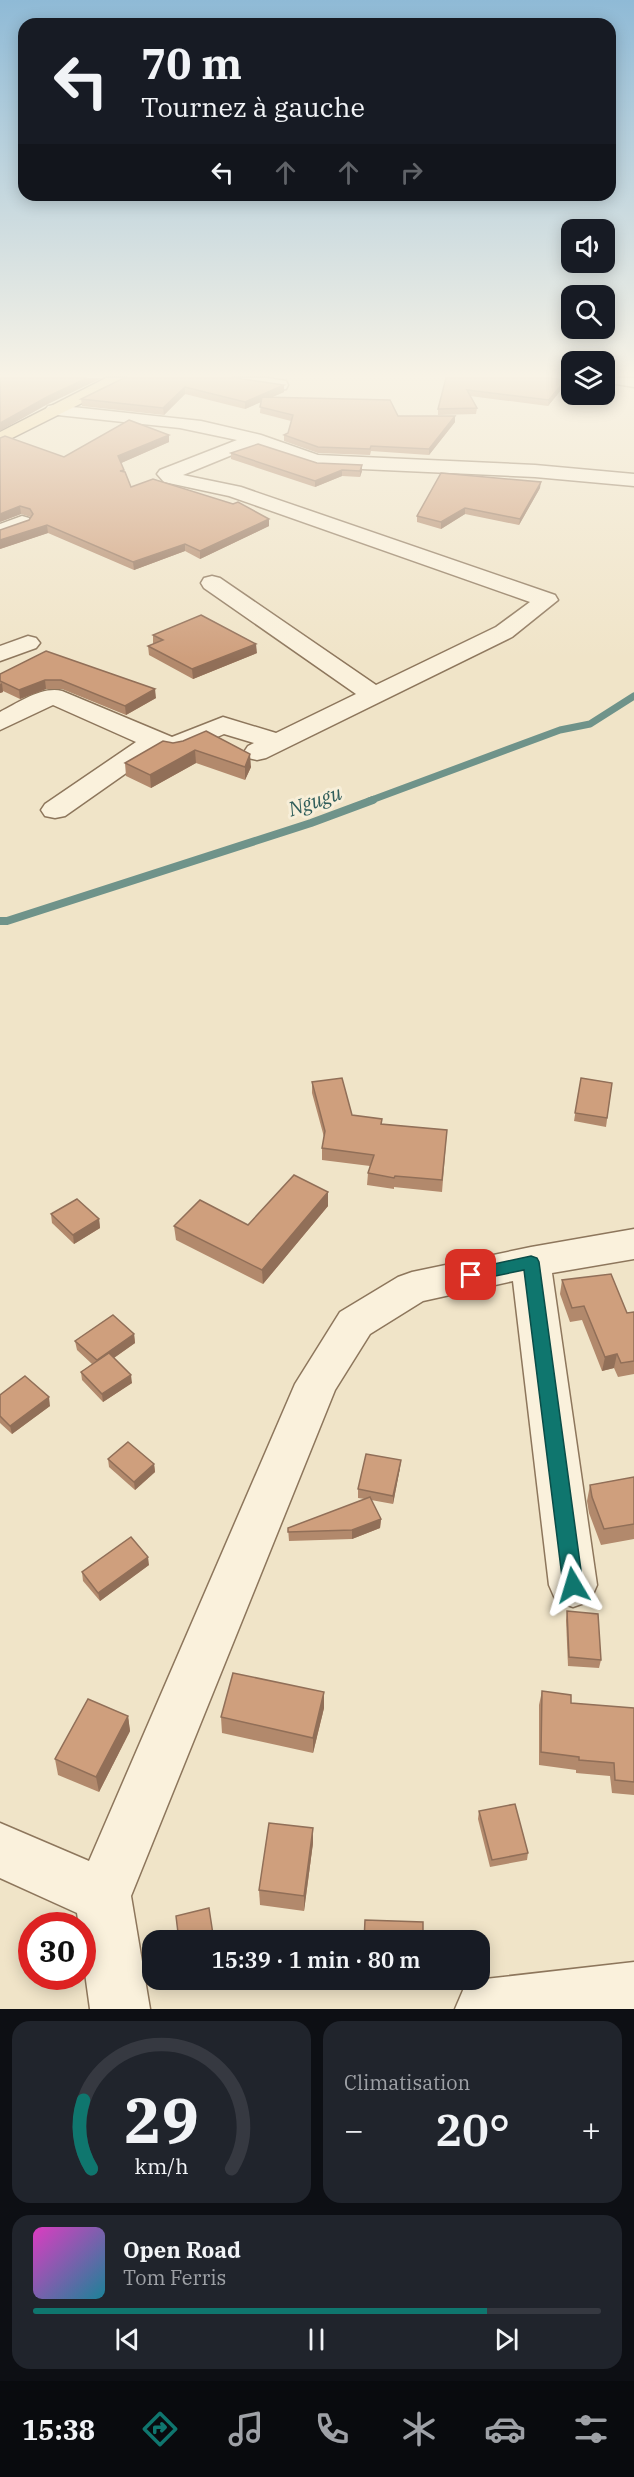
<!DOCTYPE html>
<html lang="fr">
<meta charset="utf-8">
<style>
:root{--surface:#171b24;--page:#20242c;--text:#f1f3f6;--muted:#9ea1a6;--line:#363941;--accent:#0f766e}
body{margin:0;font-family:"IBM Plex Serif",serif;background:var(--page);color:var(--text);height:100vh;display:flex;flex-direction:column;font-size:22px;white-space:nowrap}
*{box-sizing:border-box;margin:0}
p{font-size:20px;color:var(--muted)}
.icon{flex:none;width:33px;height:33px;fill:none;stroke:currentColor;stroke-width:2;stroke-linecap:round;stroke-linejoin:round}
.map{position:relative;height:2009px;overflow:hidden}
.details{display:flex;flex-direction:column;gap:12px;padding:12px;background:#0d0f14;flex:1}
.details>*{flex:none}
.top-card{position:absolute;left:18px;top:18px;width:598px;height:183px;border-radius:18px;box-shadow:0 3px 15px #0003;background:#171b24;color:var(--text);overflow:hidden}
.tools{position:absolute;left:561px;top:219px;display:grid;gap:12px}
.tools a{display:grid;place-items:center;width:54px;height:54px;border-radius:12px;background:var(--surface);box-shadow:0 3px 15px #0003;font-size:30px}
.speed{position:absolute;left:18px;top:1912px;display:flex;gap:12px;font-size:30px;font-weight:700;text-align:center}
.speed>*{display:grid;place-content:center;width:78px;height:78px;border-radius:50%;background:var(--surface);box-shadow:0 3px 15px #0003;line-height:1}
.speed .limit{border:9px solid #d22;background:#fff;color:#111}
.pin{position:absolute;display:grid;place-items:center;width:51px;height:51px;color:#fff;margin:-26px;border-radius:12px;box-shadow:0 3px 9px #0006}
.me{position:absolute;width:66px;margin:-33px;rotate:353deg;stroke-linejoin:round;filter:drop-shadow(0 0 4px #0008)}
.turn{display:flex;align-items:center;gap:21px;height:126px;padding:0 24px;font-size:27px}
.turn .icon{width:78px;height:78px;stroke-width:2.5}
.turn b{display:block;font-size:42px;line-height:51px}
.lanes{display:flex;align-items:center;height:57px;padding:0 24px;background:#0003;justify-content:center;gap:30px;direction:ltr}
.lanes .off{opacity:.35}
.big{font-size:45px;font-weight:600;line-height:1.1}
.details .tile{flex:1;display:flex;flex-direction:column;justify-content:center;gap:9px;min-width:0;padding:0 21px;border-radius:18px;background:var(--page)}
.details .dial{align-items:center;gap:0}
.dial svg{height:156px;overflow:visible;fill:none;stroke:var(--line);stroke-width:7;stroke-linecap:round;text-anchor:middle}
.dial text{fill:var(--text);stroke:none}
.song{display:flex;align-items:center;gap:18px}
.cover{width:72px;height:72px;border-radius:9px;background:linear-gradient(135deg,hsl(310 70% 55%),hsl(190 70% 35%))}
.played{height:6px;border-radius:3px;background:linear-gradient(90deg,var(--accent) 80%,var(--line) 80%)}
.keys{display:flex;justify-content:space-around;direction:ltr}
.heat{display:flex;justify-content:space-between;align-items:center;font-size:33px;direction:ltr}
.details .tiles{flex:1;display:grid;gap:12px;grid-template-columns:1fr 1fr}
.tile:last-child{grid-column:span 2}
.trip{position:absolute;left:142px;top:1930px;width:348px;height:60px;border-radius:18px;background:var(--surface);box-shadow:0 3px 15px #0003;font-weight:600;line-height:60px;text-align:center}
.dock{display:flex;height:96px;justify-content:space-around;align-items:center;background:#090b0e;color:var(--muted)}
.dock .icon{width:42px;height:42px}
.dock .current{color:var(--accent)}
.dock b{font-size:27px;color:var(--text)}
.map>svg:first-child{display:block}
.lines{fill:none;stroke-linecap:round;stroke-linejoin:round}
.stream-far1{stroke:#6f938a;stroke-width:7}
.stream{stroke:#6f938a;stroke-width:8}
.minor-casing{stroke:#8d765c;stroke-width:3}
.major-casing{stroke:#5b4430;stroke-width:3}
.minor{fill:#faf1dc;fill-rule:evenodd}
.major{fill:#f3d9a0;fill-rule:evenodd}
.wall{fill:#b2896c}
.shaded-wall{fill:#916f58}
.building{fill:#cf9f7d;stroke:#916f58;stroke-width:1.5}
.route{fill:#0f766e;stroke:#0a4d48;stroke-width:1.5}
.labels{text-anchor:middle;stroke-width:6;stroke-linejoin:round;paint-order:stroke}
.water-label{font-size:20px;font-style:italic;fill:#2f5d5a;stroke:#f7eed8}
</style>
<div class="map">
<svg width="634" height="2009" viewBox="0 0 634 2009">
<rect width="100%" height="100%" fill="#f0e4c8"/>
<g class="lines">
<path class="stream-far1" d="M369 801 560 730 590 724 634 696"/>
<path class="stream" d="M0 921H7L311 823 373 800"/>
<g class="minor-casing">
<g id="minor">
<path d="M233 378H267L286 381 288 385 286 389 280 390 235 382Z"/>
<path d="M604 378H634V387L604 382Z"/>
<path d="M54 405 201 421 261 435 318 455 535 465 634 474V486L535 477 318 467 254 446 183 475 241 487 555 595 558 600 512 637 266 758 257 760 248 758 244 752 248 746 254 743 224 734 183 752 174 754 159 750 65 816 55 818 45 816 41 810 45 804 136 742 53 705 0 730V712C18 703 42 686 62 691L172 737 223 717 276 733 356 694 204 588 201 583 204 578 212 576 220 578 376 685 496 627 530 602 229 496 164 482 157 474 160 470 237 440 180 428 48 414 45 410 48 406Z"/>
<path d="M22 516 29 518 32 522 29 526 0 537V524Z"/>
<path d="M28 636 36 638 40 643 36 648 0 661V646Z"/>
<path d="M634 1229V1259L552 1273 597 1585 590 1601 573 1607 556 1601 549 1585 513 1281 423 1301 370 1334 335 1390 131 1896 150 2009H90L82 1951V1926H79L77 1913 0 1878V1823L89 1861 295 1384 340 1312 398 1277 412 1272 531 1247Z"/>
<path d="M634 1962V2009H455L464 1988 485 1979Z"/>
</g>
</g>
<g class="major-casing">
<path id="major" d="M106 378H126L124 382 0 444V432Z"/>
</g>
<use href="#minor" class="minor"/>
<use href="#major" class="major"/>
</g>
<g class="wall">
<path d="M124 378 284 385V392L270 398 398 416H455V422L429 455 371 451 370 455 318 453 284 441V435L288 433 291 421 260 413 261 402 245 409 185 394 164 415 82 406 81 399Z"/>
<path d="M446 378 565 385 548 406 470 396 477 408 476 414 438 415V409Z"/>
<path d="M566 378H572V394H599V398L565 394Z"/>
<path d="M169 435V442L121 463 131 487 269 519V526L200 559 185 551 134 570 48 533 0 549V530L29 520 31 517 21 514 0 522 64 457Z"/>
<path d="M231 453 317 463 362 471 360 477 342 476 315 487 231 459Z"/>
<path d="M540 488 519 525 465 514 441 529 417 522V516Z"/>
<path d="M153 635 257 653 193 679 149 655 148 646 153 644Z"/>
<path d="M46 651 156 698 126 715 62 689H46L20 699 3 691V692L0 693V674Z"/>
<path d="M183 741 251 767 245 780 196 763 151 788 126 776 125 763 173 743Z"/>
<path d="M581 1078 612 1083 606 1127 574 1121Z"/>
<path d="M312 1082 352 1115 382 1119V1124L447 1130 442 1192 394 1187V1189L367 1185 368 1173 370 1166 322 1160V1148L324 1137 312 1093Z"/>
<path d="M328 1192V1206L263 1284 176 1240 174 1226 248 1225Z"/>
<path d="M51 1214 99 1219 100 1228 74 1244 52 1223Z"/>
<path d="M562 1280 627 1313 634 1312V1374L618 1377 614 1368 602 1371 582 1320 570 1322 560 1294Z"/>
<path d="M134 1334 135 1343 114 1358 132 1383 103 1402 82 1380 81 1372 92 1364 77 1350 75 1341Z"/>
<path d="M0 1395 50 1406 12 1434 0 1423Z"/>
<path d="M108 1459 154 1464 155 1472 135 1490 109 1467Z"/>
<path d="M400 1468 393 1504 371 1500 381 1519 380 1528 352 1539 289 1541 288 1528 365 1499 358 1498V1489Z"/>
<path d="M634 1477V1539L601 1545 589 1513 587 1501 590 1485Z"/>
<path d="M149 1565 100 1601 83 1581 82 1572Z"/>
<path d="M567 1611 601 1660 599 1668 568 1666 566 1620Z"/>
<path d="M542 1691 571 1703 634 1708V1795L612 1793 610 1776 576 1773V1770L539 1765V1705Z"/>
<path d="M324 1708 313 1753 222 1733 221 1717Z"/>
<path d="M128 1716 130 1731 99 1792 58 1775 55 1759Z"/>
<path d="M479 1811 528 1853 527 1860 490 1867 478 1819Z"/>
<path d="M313 1843 304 1911 260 1905 259 1890Z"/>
</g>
<g class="shaded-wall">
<path d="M87 378H102L48 404 0 431V423L47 397Z"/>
<path d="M565 380V385L548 406 549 400Z"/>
<path d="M284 385V392L245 409V402Z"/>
<path d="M185 387V394L164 415 163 408Z"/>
<path d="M455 416V422L429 455V449Z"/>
<path d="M169 435V442L119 464 118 456Z"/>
<path d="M362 465V471L360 477V471Z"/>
<path d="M342 470V476L315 487V481Z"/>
<path d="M541 482 540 488 519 525 520 519Z"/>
<path d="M20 506 21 514 0 522V514Z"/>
<path d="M465 508V514L441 529V522Z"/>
<path d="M269 519V526L200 559V551Z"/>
<path d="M47 525 48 533 0 549V540Z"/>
<path d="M185 544V551L134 570 133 562Z"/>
<path d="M256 644 257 653 193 679 192 669Z"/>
<path d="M45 680 46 689 20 699 19 690Z"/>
<path d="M2 683 3 692 0 693V684Z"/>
<path d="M155 689 156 698 126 715 125 706Z"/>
<path d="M195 750 196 763 151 788 150 775Z"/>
<path d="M250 754 251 767 245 780V767Z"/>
<path d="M328 1192V1206L263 1284 262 1270Z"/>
<path d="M99 1219 100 1228 74 1244 73 1235Z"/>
<path d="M134 1334 135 1343 98 1369 97 1360Z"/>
<path d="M617 1354 614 1368 602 1371 605 1357Z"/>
<path d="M131 1375 132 1383 103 1402 102 1394Z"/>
<path d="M49 1397 50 1406 12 1434 10 1426Z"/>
<path d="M401 1460 400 1468 393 1504V1496Z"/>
<path d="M154 1464 155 1472 135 1490 134 1482Z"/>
<path d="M381 1519 380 1528 352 1539V1530Z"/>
<path d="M148 1557 149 1565 100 1601 98 1593Z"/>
<path d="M324 1692V1708L313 1753V1738Z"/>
<path d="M128 1716 130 1731 99 1792 96 1777Z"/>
<path d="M313 1828V1843L304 1911V1896Z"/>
</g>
<g class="building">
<path d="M0 378H87L47 397 0 423Z"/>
<path d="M124 378H236L284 385 245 402 185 387 163 408 81 399Z"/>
<path d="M446 378H551L565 380 549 400 467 390 477 408 438 409Z"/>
<path d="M567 378H572V389L566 388Z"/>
<path d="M262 397 390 400 398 416H455L429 449 371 446 370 449 318 447 284 435 288 433 293 415 260 407Z"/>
<path d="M129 420 169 435 118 456 124 470 120 471 125 472 131 487 153 479 233 504 238 502 269 519 200 551 185 544 133 562 47 525 0 540V530L29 520 33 514 30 509 20 506 0 514V438L5 436 64 457Z"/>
<path d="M258 444 317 463 362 465 360 471 342 470 315 481 231 453Z"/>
<path d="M441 473 541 482 520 519 465 508 441 522 417 516Z"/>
<path d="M201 615 256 644 192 669 148 646 163 640 153 635Z"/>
<path d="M46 651 155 689 125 706 61 680H45L19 690 0 681V674Z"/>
<path d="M206 731 250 754 245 767 195 750 150 775 125 763 163 741 173 743 183 741Z"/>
<path d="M342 1078 352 1115 382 1119 381 1124 447 1130 442 1180 395 1176 394 1178 368 1173 374 1155 322 1148 325 1131 312 1082Z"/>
<path d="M581 1078 612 1083 607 1118 575 1113Z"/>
<path d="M294 1175 328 1192 262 1270 174 1226 200 1200 248 1225Z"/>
<path d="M77 1199 99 1219 73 1235 51 1214Z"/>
<path d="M611 1274 627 1313 634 1312V1361L621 1363 617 1354 605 1357 584 1306 572 1308 562 1280Z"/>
<path d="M113 1315 134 1334 97 1360 75 1341Z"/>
<path d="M109 1353 131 1375 102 1394 81 1372Z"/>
<path d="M25 1376 49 1397 10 1426 0 1416V1395Z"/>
<path d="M128 1442 154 1464 134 1482 108 1459Z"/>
<path d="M366 1454 401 1460 393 1496 358 1489Z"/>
<path d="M634 1477V1524L604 1529 592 1497 590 1485Z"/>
<path d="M370 1497 381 1519 352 1530 288 1532V1528Z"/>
<path d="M131 1537 148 1557 98 1593 82 1572Z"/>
<path d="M567 1611 598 1614 601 1660 569 1657Z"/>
<path d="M233 1673 324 1692 313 1738 221 1717Z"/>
<path d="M542 1691 571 1695V1703L634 1708V1782L615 1780 614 1763 579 1760V1757L541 1752Z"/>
<path d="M88 1699 128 1716 96 1777 55 1759Z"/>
<path d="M515 1804 528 1853 492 1860 479 1811Z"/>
<path d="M269 1823 313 1828 304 1896 259 1890Z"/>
<path d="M209 1908 214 1941H179L176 1916Z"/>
<path d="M365 1920 423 1922V1941H364Z"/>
</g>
<linearGradient id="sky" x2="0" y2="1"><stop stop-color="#8fbad6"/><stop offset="0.57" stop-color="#f8f3e6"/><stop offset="1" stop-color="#f8f3e6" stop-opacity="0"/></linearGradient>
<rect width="634" height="659" fill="url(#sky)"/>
<path class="route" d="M531 1256 537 1258 539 1262 583 1585 580 1592 573 1594 566 1592 563 1585 524 1270 471 1281 465 1279 463 1275 465 1271 471 1269Z"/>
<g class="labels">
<g class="water-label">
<text transform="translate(315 801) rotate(-19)" y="7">Ngugu</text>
</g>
</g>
</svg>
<div class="tools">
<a><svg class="icon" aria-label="sound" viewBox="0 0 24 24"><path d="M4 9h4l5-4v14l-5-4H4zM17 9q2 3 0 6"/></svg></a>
<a><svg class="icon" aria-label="search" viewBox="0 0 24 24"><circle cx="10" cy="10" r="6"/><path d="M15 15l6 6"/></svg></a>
<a><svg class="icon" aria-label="layers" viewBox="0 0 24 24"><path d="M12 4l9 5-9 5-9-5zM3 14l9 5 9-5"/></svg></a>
</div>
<div class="speed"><div class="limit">30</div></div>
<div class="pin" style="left:471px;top:1275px;background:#d93025"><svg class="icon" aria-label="arrive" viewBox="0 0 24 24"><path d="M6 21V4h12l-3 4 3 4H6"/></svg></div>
<svg class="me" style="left:573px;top:1585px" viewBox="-20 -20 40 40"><path d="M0-17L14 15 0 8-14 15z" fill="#0f766e" stroke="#fff" stroke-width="4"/></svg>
<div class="trip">15:39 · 1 min · 80 m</div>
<div class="top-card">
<div class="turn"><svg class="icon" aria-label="left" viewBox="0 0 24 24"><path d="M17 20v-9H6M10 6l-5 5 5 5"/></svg><div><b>70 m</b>Tournez à gauche</div></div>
<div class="lanes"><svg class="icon" aria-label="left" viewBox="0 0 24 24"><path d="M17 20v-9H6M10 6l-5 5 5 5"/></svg><svg class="icon off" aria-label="ahead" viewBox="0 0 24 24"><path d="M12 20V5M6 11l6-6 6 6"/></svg><svg class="icon off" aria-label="ahead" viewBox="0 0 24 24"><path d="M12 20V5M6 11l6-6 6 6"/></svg><svg class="icon off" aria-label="right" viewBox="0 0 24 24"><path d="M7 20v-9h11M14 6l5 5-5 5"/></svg></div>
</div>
</div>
<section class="details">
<div class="tiles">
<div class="tile dial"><svg viewBox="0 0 100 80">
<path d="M14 69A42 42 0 1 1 86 69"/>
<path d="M14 69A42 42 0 0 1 10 34" stroke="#0f766e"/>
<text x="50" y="56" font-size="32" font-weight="700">29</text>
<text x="50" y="72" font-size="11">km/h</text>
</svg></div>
<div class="tile"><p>Climatisation</p>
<div class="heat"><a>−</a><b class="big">20°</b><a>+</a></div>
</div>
<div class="tile">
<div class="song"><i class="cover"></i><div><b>Open Road</b><p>Tom Ferris</p></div></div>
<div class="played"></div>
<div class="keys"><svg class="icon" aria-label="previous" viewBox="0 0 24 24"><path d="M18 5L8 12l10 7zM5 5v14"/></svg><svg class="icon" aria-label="pause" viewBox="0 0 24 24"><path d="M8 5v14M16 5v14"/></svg><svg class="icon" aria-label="next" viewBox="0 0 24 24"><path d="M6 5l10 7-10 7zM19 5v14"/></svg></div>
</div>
</div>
</section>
<nav class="dock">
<b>15:38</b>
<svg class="icon current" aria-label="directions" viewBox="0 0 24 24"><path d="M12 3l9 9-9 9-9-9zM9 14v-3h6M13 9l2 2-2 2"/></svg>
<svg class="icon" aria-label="music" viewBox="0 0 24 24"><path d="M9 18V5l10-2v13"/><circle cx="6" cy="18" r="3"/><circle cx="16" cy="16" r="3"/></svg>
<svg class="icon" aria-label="phone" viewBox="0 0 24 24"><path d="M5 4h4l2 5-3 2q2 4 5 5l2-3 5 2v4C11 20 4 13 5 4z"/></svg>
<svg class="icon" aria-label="climate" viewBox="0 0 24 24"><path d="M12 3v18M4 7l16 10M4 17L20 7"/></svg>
<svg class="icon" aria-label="car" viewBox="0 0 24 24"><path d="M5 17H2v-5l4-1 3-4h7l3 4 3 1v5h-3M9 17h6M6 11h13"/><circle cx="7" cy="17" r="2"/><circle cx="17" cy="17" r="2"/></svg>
<svg class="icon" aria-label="filters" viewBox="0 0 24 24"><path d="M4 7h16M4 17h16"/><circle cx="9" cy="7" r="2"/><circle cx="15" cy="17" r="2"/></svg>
</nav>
